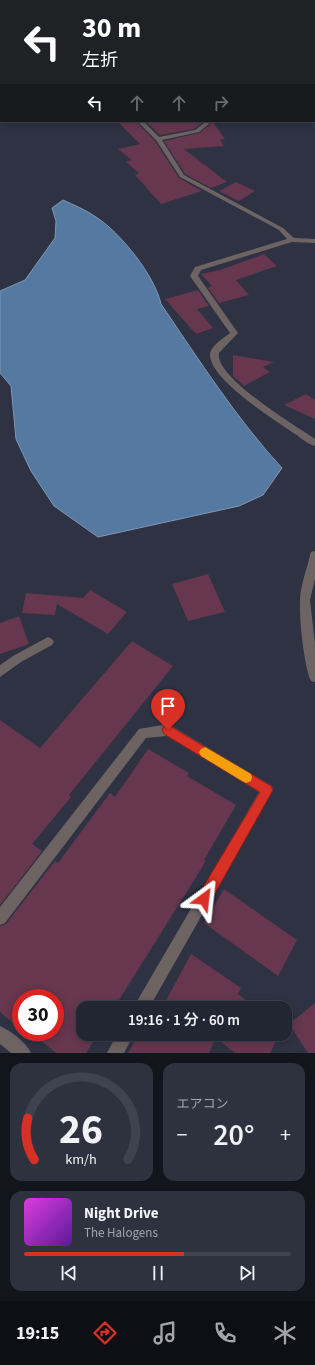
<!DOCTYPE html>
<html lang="ja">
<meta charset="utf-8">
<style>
:root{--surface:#222632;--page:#2e323e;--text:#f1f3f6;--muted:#a2a5ac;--line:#3f434d;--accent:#d93025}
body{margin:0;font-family:"Source Sans 3","Noto Sans JP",sans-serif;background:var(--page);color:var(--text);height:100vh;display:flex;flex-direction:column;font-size:15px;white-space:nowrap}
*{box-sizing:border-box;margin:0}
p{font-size:13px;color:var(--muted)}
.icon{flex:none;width:22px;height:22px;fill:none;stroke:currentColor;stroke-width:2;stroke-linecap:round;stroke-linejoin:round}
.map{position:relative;height:1053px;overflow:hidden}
.drawer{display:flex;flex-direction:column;gap:10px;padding:10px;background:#13151c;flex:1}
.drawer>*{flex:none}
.hud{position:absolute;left:0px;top:0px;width:315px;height:122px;box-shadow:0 2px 10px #0003,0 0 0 1px var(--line);background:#202124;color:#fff;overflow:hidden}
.speed{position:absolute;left:12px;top:989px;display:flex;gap:8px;font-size:20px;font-weight:700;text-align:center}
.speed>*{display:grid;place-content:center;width:52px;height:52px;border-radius:50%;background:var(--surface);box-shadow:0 2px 10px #0003,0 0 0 1px var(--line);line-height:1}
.speed .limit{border:6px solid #d22;background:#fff;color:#111}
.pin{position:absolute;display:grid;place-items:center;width:34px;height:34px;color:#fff;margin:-41px -17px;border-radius:50% 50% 50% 0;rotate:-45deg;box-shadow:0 0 4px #0007}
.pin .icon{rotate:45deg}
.me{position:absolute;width:44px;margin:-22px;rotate:30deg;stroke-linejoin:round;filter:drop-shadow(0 0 3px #0008)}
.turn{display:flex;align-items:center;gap:14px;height:84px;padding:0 16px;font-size:18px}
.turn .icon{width:52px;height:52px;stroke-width:2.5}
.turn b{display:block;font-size:28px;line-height:34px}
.lanes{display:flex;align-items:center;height:38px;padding:0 16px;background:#0003;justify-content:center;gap:20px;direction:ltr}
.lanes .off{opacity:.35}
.big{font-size:30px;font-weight:600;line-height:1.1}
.drawer .tile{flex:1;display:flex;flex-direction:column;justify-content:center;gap:6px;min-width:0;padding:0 14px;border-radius:12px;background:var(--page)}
.drawer .dial{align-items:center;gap:0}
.dial svg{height:104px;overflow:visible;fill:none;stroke:var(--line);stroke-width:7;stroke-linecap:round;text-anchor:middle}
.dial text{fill:var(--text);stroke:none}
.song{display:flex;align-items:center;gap:12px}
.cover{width:48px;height:48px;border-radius:6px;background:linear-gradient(135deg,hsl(300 70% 55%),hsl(270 70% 35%))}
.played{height:4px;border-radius:2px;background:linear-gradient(90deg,var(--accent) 60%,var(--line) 60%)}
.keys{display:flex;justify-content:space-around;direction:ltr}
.heat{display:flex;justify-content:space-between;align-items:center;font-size:22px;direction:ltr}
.drawer .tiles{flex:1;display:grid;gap:10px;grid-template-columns:1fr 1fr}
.tile:last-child{grid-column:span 2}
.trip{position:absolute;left:76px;top:1001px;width:216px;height:40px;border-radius:12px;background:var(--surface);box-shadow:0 2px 10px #0003,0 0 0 1px var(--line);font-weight:600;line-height:40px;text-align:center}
.tab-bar{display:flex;height:64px;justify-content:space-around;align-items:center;background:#0e0f14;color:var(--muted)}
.tab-bar .icon{width:28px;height:28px}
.tab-bar .current{color:var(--accent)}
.tab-bar b{font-size:18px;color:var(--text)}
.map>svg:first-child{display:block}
.forest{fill:#676f3c}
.water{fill:#5679a1;stroke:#7d97b6}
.building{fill:#66374f}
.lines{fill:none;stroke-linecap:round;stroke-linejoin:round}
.minor{fill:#6e6363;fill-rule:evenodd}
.route{fill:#d93025;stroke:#8d1f18}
.slow{fill:#f59e0b}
</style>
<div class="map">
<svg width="315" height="1053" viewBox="0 0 315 1053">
<rect width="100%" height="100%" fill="#2e3242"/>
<path class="forest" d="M0 0H315V75L314 1H1L0 73Z"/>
<path class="water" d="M63 200C74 205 86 210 96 217 120 232 155 276 161 304 199 360 236 418 282 468L263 495 239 506 98 537 54 506 31 471 16 439 11 386 0 373V291L25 280 55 238 56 221 52 208Z"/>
<g class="building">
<path d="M117 121H136L155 141 179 178 202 191 161 204 135 175 139 173 126 162 132 160 118 149 140 144Z"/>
<path d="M145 121H200L202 123 194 129 160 135Z"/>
<path d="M210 121H212L225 139 220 140 224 146 184 149 227 182 211 188 185 174 164 141 199 133 210 125Z"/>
<path d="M236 182 255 191 239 201 219 191Z"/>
<path d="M264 254 277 266 236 280 249 295 219 303 208 288 212 286 201 274 220 270Z"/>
<path d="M198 290 209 306 197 309 213 328 196 334 165 299Z"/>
<path d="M233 355 274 362 263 367 270 372 244 386 233 376Z"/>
<path d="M306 394 315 400V419L284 405Z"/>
<path d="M208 574 225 612 188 621 172 584Z"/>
<path d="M90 590 127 612 108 634 57 604 55 615 22 613 26 593 83 598Z"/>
<path d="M19 616 29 644 0 654V623Z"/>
<path d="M132 641 173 666 69 795 71 797 32 844 42 851 0 905V720L40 748Z"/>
<path d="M148 749 189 773 187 776 236 805 204 860 206 861 114 1008H83V1034H98L86 1053H56L31 1032H55V998H21V1011L13 1023 0 1012V926L6 924 55 861 58 863 110 793 115 797Z"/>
<path d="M224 889 297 940 278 976 204 923Z"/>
<path d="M191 954 241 988 238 994 256 1008H162Z"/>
<path d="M315 1003V1053H308L289 1024Z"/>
<path d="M139 1034H280L270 1053H235L216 1038 209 1053H128Z"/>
</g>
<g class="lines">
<g class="minor">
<path d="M137 121H143L159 137 195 130 204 123 202 121H208L209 124 199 132 162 140 184 175 283 228 294 238 315 239V243L292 242 201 270 198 276 238 333 219 353C214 377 296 426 315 439V446C307 444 299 436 292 432 273 419 210 379 210 355 210 346 224 338 230 333L190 276 195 267 287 239 279 230 180 177 156 140Z"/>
<path d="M315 551V579L310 600 315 644V682L311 681C304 667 299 617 300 601 300 586 307 569 310 555L311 552Z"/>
<path d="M48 637 52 639 54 642 52 645 21 662 0 677V665L13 656Z"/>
<path d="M168 724 272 786 273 790 149 1008H133L259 792 167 736 146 738 5 923 0 925V907L139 729Z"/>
<path d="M0 1026C11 1031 26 1042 31 1053H11L0 1044Z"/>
<path d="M117 1034H134L124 1053H107Z"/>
</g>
</g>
<path class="route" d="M168 725 271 786 273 790 209 904 204 905 199 904 198 899 199 894 260 792 164 734 162 730 164 726Z"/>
<path class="slow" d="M205 747 251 774 252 777 251 781 246 783 242 781 201 756 199 752 201 749Z"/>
</svg>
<div class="speed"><div class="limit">30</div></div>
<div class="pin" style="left:168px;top:730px;background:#d93025"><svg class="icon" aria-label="arrive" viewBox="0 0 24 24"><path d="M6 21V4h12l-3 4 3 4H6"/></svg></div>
<svg class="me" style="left:204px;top:899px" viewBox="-20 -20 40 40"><path d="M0-17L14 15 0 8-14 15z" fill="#d93025" stroke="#fff" stroke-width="4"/></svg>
<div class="trip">19:16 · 1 分 · 60 m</div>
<div class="hud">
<div class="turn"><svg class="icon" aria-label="left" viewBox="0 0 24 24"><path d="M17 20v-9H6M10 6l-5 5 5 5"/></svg><div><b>30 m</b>左折</div></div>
<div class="lanes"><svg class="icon" aria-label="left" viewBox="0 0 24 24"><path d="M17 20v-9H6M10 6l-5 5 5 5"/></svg><svg class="icon off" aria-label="ahead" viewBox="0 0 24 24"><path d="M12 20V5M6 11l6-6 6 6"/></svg><svg class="icon off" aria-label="ahead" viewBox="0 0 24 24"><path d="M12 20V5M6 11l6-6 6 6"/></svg><svg class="icon off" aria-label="right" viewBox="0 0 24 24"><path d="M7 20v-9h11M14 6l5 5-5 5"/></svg></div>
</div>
</div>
<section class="drawer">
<div class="tiles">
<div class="tile dial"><svg viewBox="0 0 100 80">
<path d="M14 69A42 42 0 1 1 86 69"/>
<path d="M14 69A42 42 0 0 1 9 37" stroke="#d93025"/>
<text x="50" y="56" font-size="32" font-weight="700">26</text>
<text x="50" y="72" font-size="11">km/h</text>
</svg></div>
<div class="tile"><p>エアコン</p>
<div class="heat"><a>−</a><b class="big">20°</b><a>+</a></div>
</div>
<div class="tile">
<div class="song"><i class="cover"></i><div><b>Night Drive</b><p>The Halogens</p></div></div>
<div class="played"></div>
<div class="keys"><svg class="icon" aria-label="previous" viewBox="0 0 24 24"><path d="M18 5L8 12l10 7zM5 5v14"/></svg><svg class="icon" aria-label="pause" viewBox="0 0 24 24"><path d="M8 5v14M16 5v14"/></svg><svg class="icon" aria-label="next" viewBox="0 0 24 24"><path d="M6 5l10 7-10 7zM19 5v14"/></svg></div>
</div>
</div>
</section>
<nav class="tab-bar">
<b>19:15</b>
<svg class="icon current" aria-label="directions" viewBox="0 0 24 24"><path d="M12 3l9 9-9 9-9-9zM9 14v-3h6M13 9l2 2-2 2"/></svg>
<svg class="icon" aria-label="music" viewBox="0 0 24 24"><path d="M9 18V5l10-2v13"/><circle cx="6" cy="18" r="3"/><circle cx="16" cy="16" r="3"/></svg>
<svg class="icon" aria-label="phone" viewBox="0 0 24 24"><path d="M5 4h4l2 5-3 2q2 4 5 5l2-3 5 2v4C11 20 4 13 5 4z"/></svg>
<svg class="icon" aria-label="climate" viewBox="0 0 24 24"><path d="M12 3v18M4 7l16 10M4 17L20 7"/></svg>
</nav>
